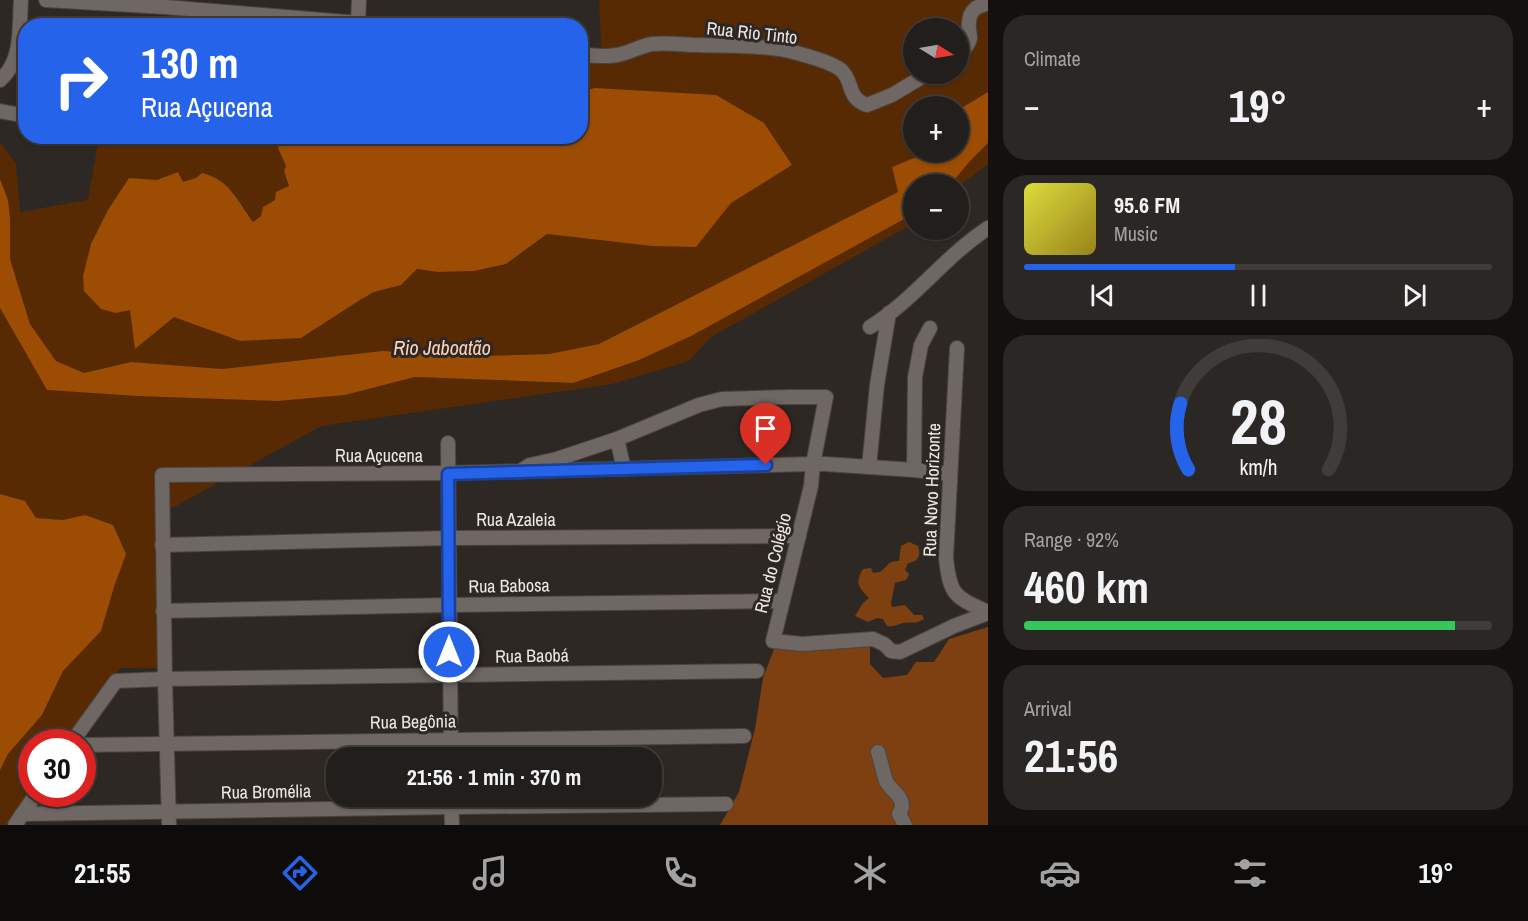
<!DOCTYPE html>
<meta charset="utf-8">
<style>
:root{--surface:#221e1b;--page:#2a2724;--text:#f1f3f6;--muted:#a2a2a3;--line:#3f3c3a;--accent:#2563eb}
body{margin:0;font-family:"Archivo Narrow",sans-serif;background:var(--page);color:var(--text);height:100vh;display:flex;flex-direction:column;font-size:22px;white-space:nowrap}
*{box-sizing:border-box;margin:0}
p{font-size:20px;color:var(--muted)}
.icon{flex:none;width:33px;height:33px;fill:none;stroke:currentColor;stroke-width:2;stroke-linecap:round;stroke-linejoin:round}
.map{position:relative;flex:1;overflow:hidden}
.sheet{display:flex;flex-direction:column;gap:15px;padding:15px;background:#13100f;width:540px}
.sheet>*{flex:none}
.guide{position:absolute;left:18px;top:18px;width:570px;height:126px;border-radius:24px;box-shadow:0 2px 4px #0004,0 0 0 2px var(--line);background:#2563eb;color:#fff;overflow:hidden}
.needle{width:39px;rotate:101deg}
.fabs{position:absolute;left:903px;top:18px;display:grid;gap:12px}
.fabs a{display:grid;place-items:center;width:66px;height:66px;border-radius:50%;background:var(--surface);box-shadow:0 2px 4px #0004,0 0 0 2px var(--line);font-size:30px}
.speed{position:absolute;left:18px;top:729px;display:flex;gap:12px;font-size:30px;font-weight:700;text-align:center}
.speed>*{display:grid;place-content:center;width:78px;height:78px;border-radius:50%;background:var(--surface);box-shadow:0 2px 4px #0004,0 0 0 2px var(--line);line-height:1}
.speed .limit{border:9px solid #d22;background:#fff;color:#111}
.pin{position:absolute;display:grid;place-items:center;width:51px;height:51px;color:#fff;margin:-62px -26px;border-radius:50% 50% 50% 0;rotate:-45deg;box-shadow:0 0 6px #0007}
.pin .icon{rotate:45deg}
.me{position:absolute;width:66px;margin:-33px;rotate:0deg;stroke-linejoin:round;filter:drop-shadow(0 0 4px #0008)}
.turn{display:flex;align-items:center;gap:21px;height:126px;padding:0 24px;font-size:27px}
.turn .icon{width:78px;height:78px;stroke-width:2.5}
.turn b{display:block;font-size:42px;line-height:51px}
.big{font-size:45px;font-weight:800;line-height:1.1}
.sheet .card{flex:1;display:flex;flex-direction:column;justify-content:center;gap:9px;min-width:0;padding:0 21px;border-radius:24px;background:var(--page)}
.sheet .dial{align-items:center;gap:0}
.dial svg{height:156px;overflow:visible;fill:none;stroke:var(--line);stroke-width:7;stroke-linecap:round;text-anchor:middle}
.dial text{fill:var(--text);stroke:none}
.song{display:flex;align-items:center;gap:18px}
.cover{width:72px;height:72px;border-radius:9px;background:linear-gradient(135deg,hsl(60 70% 55%),hsl(50 70% 35%))}
.played{height:6px;border-radius:3px;background:linear-gradient(90deg,var(--accent) 45%,var(--line) 45%)}
.keys{display:flex;justify-content:space-around;direction:ltr}
.heat{display:flex;justify-content:space-between;align-items:center;font-size:33px;direction:ltr}
.charge{height:9px;border-radius:4px;background:linear-gradient(90deg,#34c759 92%,var(--line) 0)}
.trip{position:absolute;left:326px;top:747px;width:336px;height:60px;border-radius:24px;background:var(--surface);box-shadow:0 2px 4px #0004,0 0 0 2px var(--line);font-weight:800;line-height:60px;text-align:center}
.dock{display:flex;height:96px;justify-content:space-around;align-items:center;background:#0e0c0b;color:var(--muted)}
.dock .icon{width:42px;height:42px}
.dock .current{color:var(--accent)}
.dock b{font-size:27px;color:var(--text)}
main{display:flex;flex:1;min-height:0}
.map>svg:first-child{display:block}
.green{fill:#582a04;fill-rule:evenodd}
.forest{fill:#7e4011}
.water{fill:#9c4c03}
.lines{fill:none;stroke-linecap:round;stroke-linejoin:round}
.minor-casing{stroke:#494541;stroke-width:16}
.minor{stroke:#6e6763;stroke-width:14}
.route-casing{stroke:#184099;stroke-width:15}
.route{stroke:#2563eb;stroke-width:10}
.labels{text-anchor:middle;stroke-width:6;stroke-linejoin:round;paint-order:stroke}
.street-label{font-size:18px;fill:#ece8e6;stroke:#2e2824}
.water-label{font-size:20px;font-style:italic;fill:#ffd1b6;stroke:#2e2824}
</style>
<main>
<div class="map">
<svg width="988" height="825" viewBox="0 0 988 825">
<rect width="100%" height="100%" fill="#2e2824"/>
<g class="green">
<path d="M599 0H988V92L963 107 959 114 958 106H914V152H929L892 167 898 192 599 344 549 354 482 356 382 351 222 369 131 362 84 373 56 361 30 324 10 259V218L8 200 0 179V142L16 164 20 212 88 200 99 137 159 136 211 142 215 137H300L287 138 278 148 286 166 284 171 289 186 280 191 275 200 263 207 261 216 253 222 233 192 202 173 196 178 183 183 178 172 157 180 129 178 130 310 174 316 240 341 301 338 360 300 374 292 401 285 417 269 438 272 474 271 506 264 547 234 652 246 696 247 731 202 792 165 596 88 581 91V61L602 62ZM914 28H958V74H914Z"/>
<path d="M988 143V164L959 186 958 184H951L970 161Z"/>
<path d="M905 218 907 227 913 222 907 227 711 337 689 361 612 384 321 426 163 513 158 668H120L68 742H32V794L10 825H0V770L8 754 42 715 63 671 101 631 115 584 85 516 63 520 36 518 25 501 0 494V308L47 390 137 396 278 401 345 395 415 377 573 383Z"/>
</g>
<g class="forest">
<path d="M909 542 918 546C921 555 919 562 908 563L905 570 909 574 906 580 895 583 891 603 892 607 905 605 914 615H922L924 619C914 625 913 621 903 623 896 625 894 627 887 626L883 619 877 618 868 622 855 616 863 603 869 598C858 587 855 582 863 569L871 568 873 573 880 572C888 566 888 560 899 561L901 546Z"/>
<path d="M988 627V825H720L739 792 755 729 763 678 774 649 802 644 870 643V664L883 678 907 675 916 662H934L949 639Z"/>
</g>
<g class="water">
<path d="M595 88 716 95 764 123 792 165 731 203 696 247 652 246 547 234 506 264 474 271 438 272 417 269 401 285 374 292 360 300 301 338 240 341 174 317 135 349 130 310 116 313 101 309 84 291 83 276 91 244 108 210 129 178 157 180 178 172 183 182 196 178 202 173C230 180 237 200 253 222L261 216 263 207 275 200 276 192 289 186 284 171 286 166 278 148 280 141 287 138 300 136H580L581 91Z"/>
<path d="M988 92V143L970 161 951 184H914L913 221 907 227 904 219 691 336 639 360 573 383 415 377 345 395 278 401 137 396 47 390 0 308V179L8 200 10 218V259L30 324 56 361 84 373 131 362 222 369 382 351 482 356 549 354 599 344 898 192 892 167 929 152H958L959 114 963 107Z"/>
<path d="M0 494 25 501 36 518 63 520 85 515 113 525 126 554 115 584 101 631 63 671 42 715 8 754 0 770Z"/>
</g>
<g class="lines">
<g class="minor-casing">
<g id="minor">
<path d="M46 0 165 7 394 26"/>
<path d="M358 23 359 0"/>
<path d="M580 54C592 56 605 57 617 55 629 53 640 46 652 44 667 42 683 45 698 45 727 46 757 45 785 50 798 53 832 62 841 70 854 81 846 98 867 105L892 95 927 74"/>
<path d="M958 54C963 50 969 45 970 38 970 33 968 28 969 23 969 11 977 5 988 4"/>
<path d="M0 80C23 61 19 28 21 0"/>
<path d="M0 111 26 116"/>
<path d="M870 327C913 301 945 256 988 228"/>
<path d="M957 348 946 558C950 596 955 597 988 612"/>
<path d="M617 439 624 469"/>
<path d="M448 443 451 758"/>
<path d="M869 467 877 385 889 313"/>
<path d="M914 470 915 377 921 345 930 328"/>
<path d="M950 474 914 470 825 464H813L811 486 773 641 802 644 873 639 884 644 891 651 900 652 954 626 988 613"/>
<path d="M162 545 449 538 799 536"/>
<path d="M163 611 449 605 783 601"/>
<path d="M72 742 116 681 165 679 757 671"/>
<path d="M82 745 744 736"/>
<path d="M878 752C881 762 883 772 886 781 891 792 909 798 899 814L905 825"/>
<path d="M451 796 452 825"/>
<path d="M22 814 452 807 726 804"/>
<path d="M15 825 36 794"/>
<path d="M169 825 165 679 162 475 449 473 813 464 826 397H790L722 399 699 405 617 439 557 459 530 465 519 472"/>
</g>
</g>
<use href="#minor" class="minor"/>
</g>
<g class="lines">
<g class="route-casing">
<path id="route" d="M449 652 448 474 766 465"/>
</g>
<use href="#route" class="route"/>
</g>
<g class="labels">
<g class="street-label">
<text transform="translate(752 33) rotate(6)" y="6">Rua Rio Tinto</text>
<text x="379" y="462">Rua Açucena</text>
<text transform="translate(932 490) rotate(-88)" y="6">Rua Novo Horizonte</text>
<text x="516" y="526">Rua Azaleia</text>
<text transform="translate(773 563) rotate(-76)" y="6">Rua do Colégio</text>
<text transform="translate(509 586) rotate(-1)" y="6">Rua Babosa</text>
<text transform="translate(532 656) rotate(-1)" y="6">Rua Baobá</text>
<text transform="translate(413 722) rotate(-1)" y="6">Rua Begônia</text>
<text transform="translate(266 792) rotate(-1)" y="6">Rua Bromélia</text>
</g>
<g class="water-label">
<text x="442" y="355">Rio Jaboatão</text>
</g>
</g>
</svg>
<div class="fabs">
<a><svg class="needle" viewBox="-14 -14 28 28"><path d="M0-13l5 13h-10z" fill="#e53935"/><path d="M0 13l5-13h-10z" fill="#a2a2a3"/></svg></a>
<a>+</a>
<a>−</a>
</div>
<div class="speed"><div class="limit">30</div></div>
<div class="pin" style="left:766px;top:465px;background:#d93025"><svg class="icon" aria-label="arrive" viewBox="0 0 24 24"><path d="M6 21V4h12l-3 4 3 4H6"/></svg></div>
<svg class="me" style="left:449px;top:652px" viewBox="-20 -20 40 40"><circle r="17" fill="#2563eb" stroke="#fff" stroke-width="3"/><path d="M0-11L8 9 0 5-8 9z" fill="#fff"/></svg>
<div class="trip">21:56 · 1 min · 370 m</div>
<div class="guide">
<div class="turn"><svg class="icon" aria-label="right" viewBox="0 0 24 24"><path d="M7 20v-9h11M14 6l5 5-5 5"/></svg><div><b>130 m</b>Rua Açucena</div></div>
</div>
</div>
<section class="sheet">
<div class="card"><p>Climate</p>
<div class="heat"><a>−</a><b class="big">19°</b><a>+</a></div>
</div>
<div class="card">
<div class="song"><i class="cover"></i><div><b>95.6 FM</b><p>Music</p></div></div>
<div class="played"></div>
<div class="keys"><svg class="icon" aria-label="previous" viewBox="0 0 24 24"><path d="M18 5L8 12l10 7zM5 5v14"/></svg><svg class="icon" aria-label="pause" viewBox="0 0 24 24"><path d="M8 5v14M16 5v14"/></svg><svg class="icon" aria-label="next" viewBox="0 0 24 24"><path d="M6 5l10 7-10 7zM19 5v14"/></svg></div>
</div>
<div class="card dial"><svg viewBox="0 0 100 80">
<path d="M14 69A42 42 0 1 1 86 69"/>
<path d="M14 69A42 42 0 0 1 10 35" stroke="#2563eb"/>
<text x="50" y="56" font-size="32" font-weight="700">28</text>
<text x="50" y="72" font-size="11">km/h</text>
</svg></div>
<div class="card"><p>Range · 92%</p><b class="big">460 km</b><div class="charge"></div></div>
<div class="card"><p>Arrival</p><b class="big">21:56</b></div>
</section>
</main>
<nav class="dock">
<b>21:55</b>
<svg class="icon current" aria-label="directions" viewBox="0 0 24 24"><path d="M12 3l9 9-9 9-9-9zM9 14v-3h6M13 9l2 2-2 2"/></svg>
<svg class="icon" aria-label="music" viewBox="0 0 24 24"><path d="M9 18V5l10-2v13"/><circle cx="6" cy="18" r="3"/><circle cx="16" cy="16" r="3"/></svg>
<svg class="icon" aria-label="phone" viewBox="0 0 24 24"><path d="M5 4h4l2 5-3 2q2 4 5 5l2-3 5 2v4C11 20 4 13 5 4z"/></svg>
<svg class="icon" aria-label="climate" viewBox="0 0 24 24"><path d="M12 3v18M4 7l16 10M4 17L20 7"/></svg>
<svg class="icon" aria-label="car" viewBox="0 0 24 24"><path d="M5 17H2v-5l4-1 3-4h7l3 4 3 1v5h-3M9 17h6M6 11h13"/><circle cx="7" cy="17" r="2"/><circle cx="17" cy="17" r="2"/></svg>
<svg class="icon" aria-label="filters" viewBox="0 0 24 24"><path d="M4 7h16M4 17h16"/><circle cx="9" cy="7" r="2"/><circle cx="15" cy="17" r="2"/></svg>
<b>19°</b>
</nav>
